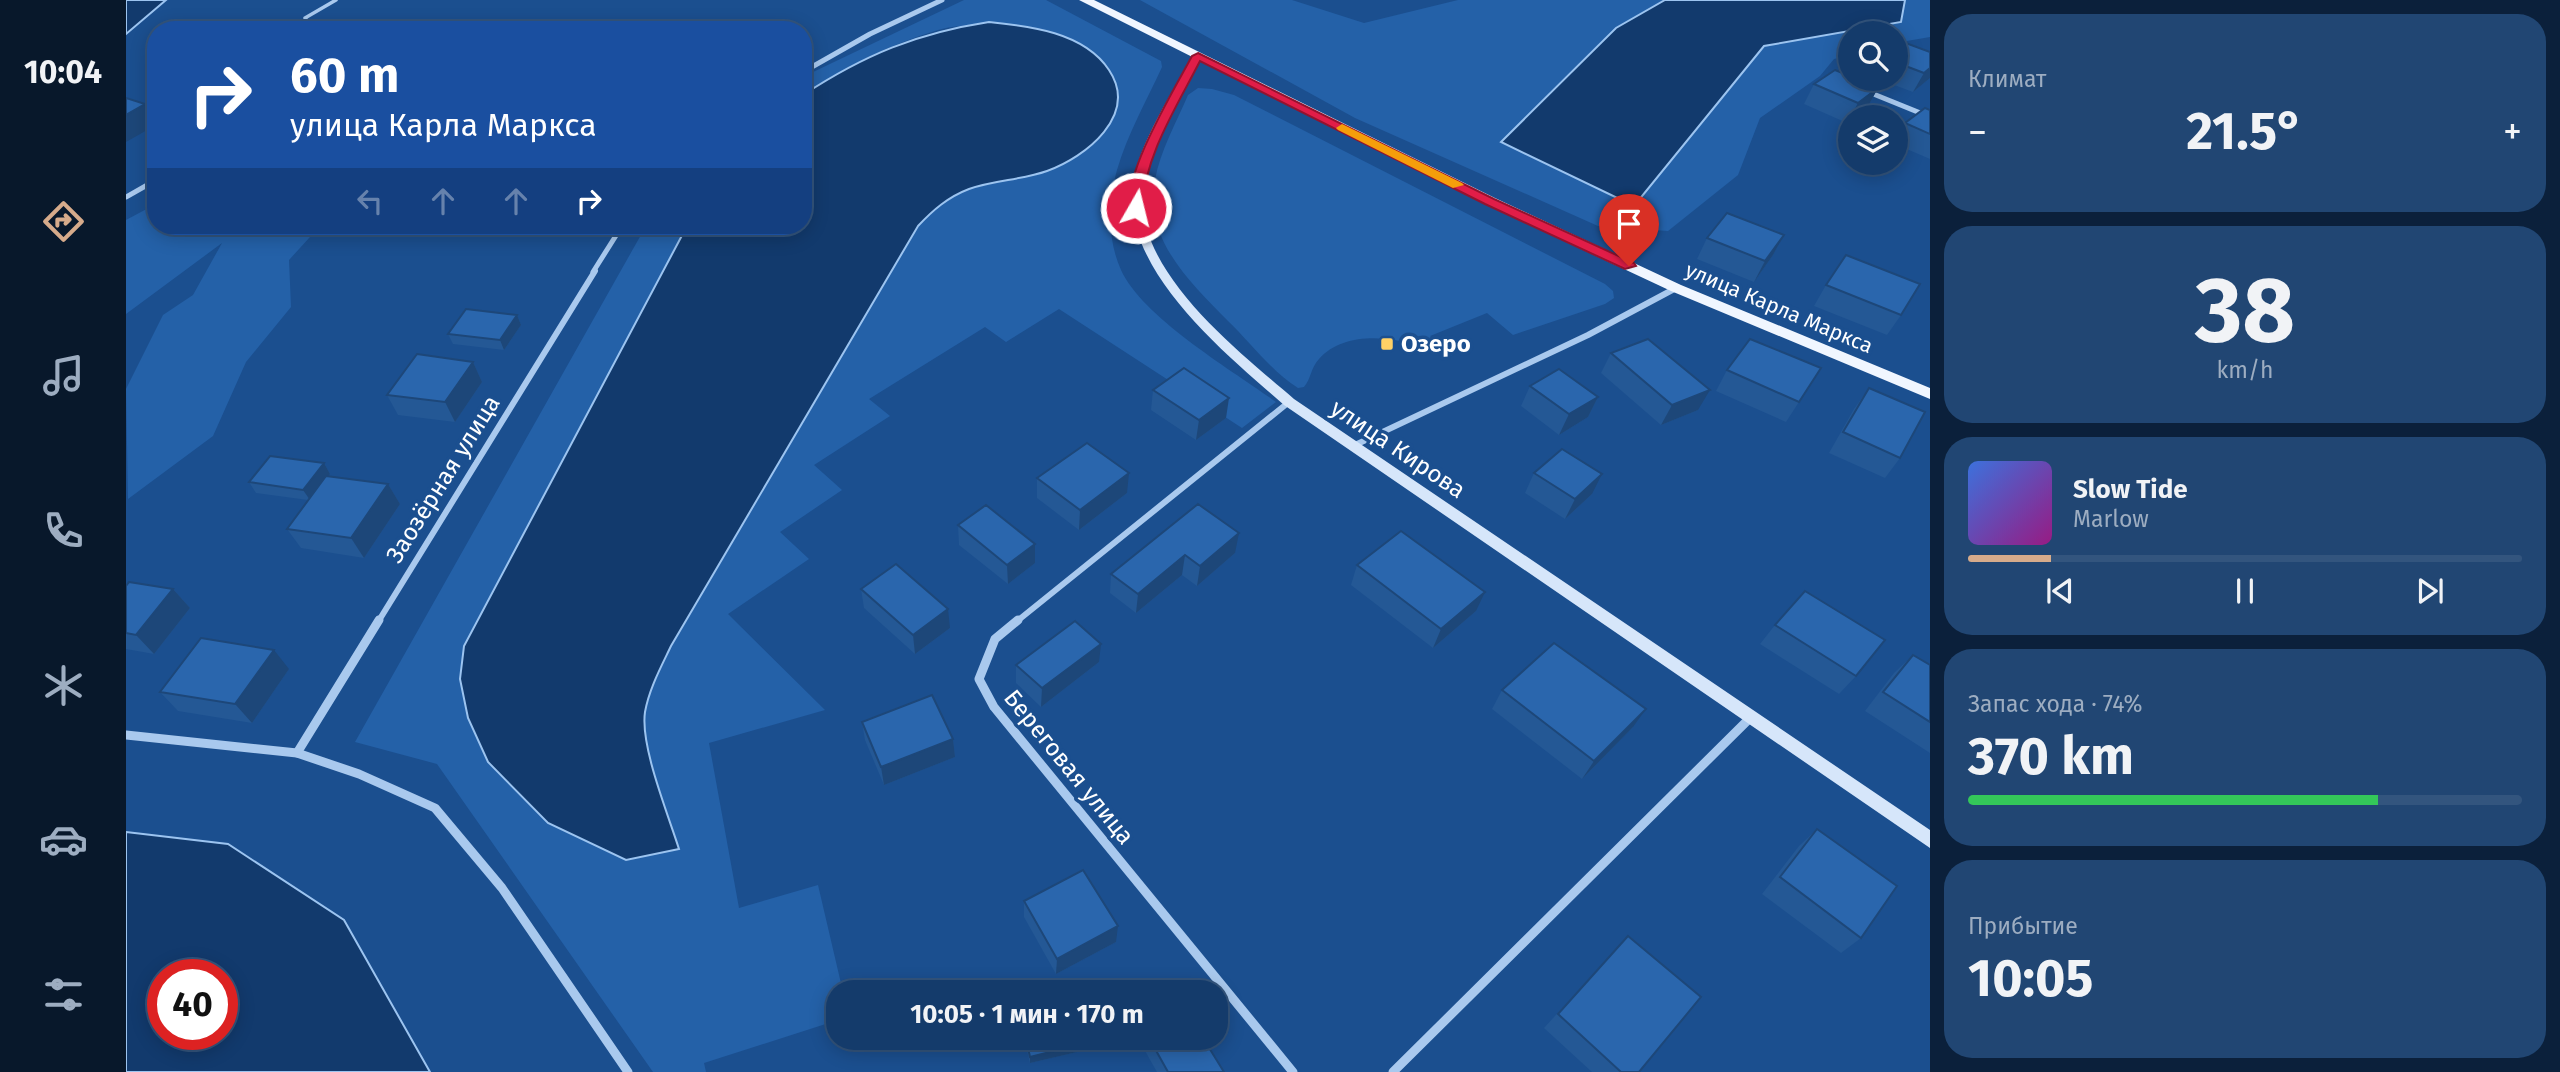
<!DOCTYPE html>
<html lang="ru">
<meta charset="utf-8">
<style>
:root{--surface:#143b6b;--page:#214673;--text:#f1f3f6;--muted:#9dadc1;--line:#33557e;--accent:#d6ab8b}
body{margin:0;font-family:"Fira Sans",sans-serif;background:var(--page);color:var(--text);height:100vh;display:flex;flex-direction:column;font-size:26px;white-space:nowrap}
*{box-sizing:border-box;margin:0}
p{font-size:23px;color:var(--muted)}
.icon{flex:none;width:38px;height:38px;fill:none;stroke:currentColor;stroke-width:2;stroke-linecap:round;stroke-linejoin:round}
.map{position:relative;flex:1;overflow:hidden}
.details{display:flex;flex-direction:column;gap:14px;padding:14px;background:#0b203b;width:630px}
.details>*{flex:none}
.top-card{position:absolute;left:21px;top:21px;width:665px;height:214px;border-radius:28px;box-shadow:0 4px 18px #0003,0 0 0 2px var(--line);background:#1a4fa0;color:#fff;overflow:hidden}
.buttons{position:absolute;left:1712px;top:21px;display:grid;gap:14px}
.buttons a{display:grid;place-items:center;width:70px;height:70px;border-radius:50%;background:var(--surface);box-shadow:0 4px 18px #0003,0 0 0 2px var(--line);font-size:35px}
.speed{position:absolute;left:21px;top:959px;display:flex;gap:14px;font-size:35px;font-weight:700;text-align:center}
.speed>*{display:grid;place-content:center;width:91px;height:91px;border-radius:50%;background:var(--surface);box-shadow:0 4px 18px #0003,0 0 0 2px var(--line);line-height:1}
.speed .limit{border:10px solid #d22;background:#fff;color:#111}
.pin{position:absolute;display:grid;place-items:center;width:60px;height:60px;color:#fff;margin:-72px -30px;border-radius:50% 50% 50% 0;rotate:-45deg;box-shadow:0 0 7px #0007}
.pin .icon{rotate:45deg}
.me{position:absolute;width:77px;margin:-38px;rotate:8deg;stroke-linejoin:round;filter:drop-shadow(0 0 5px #0008)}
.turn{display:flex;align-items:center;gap:24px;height:147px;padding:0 28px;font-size:32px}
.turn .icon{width:91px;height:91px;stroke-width:2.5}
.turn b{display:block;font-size:49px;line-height:60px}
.lanes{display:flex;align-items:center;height:66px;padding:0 28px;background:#0003;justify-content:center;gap:35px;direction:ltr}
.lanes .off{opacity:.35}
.big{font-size:52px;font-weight:700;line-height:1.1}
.details .widget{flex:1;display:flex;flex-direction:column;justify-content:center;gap:10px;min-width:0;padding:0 24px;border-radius:28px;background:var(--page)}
.details .dial{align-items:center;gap:0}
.dial b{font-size:91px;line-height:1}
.song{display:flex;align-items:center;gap:21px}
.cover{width:84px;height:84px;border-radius:10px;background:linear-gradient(135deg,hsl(220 70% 55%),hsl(310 70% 35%))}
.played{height:7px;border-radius:4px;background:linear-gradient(90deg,var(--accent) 15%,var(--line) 15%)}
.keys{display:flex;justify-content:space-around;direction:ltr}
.heat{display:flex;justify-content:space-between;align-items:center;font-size:38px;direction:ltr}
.charge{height:10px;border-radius:5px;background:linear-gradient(90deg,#34c759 74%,var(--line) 0)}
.trip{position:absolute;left:700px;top:980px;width:402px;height:70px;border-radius:28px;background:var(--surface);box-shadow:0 4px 18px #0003,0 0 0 2px var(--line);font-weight:700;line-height:70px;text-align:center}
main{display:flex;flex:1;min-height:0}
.tabs{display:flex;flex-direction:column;width:126px;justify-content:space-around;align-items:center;background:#08182b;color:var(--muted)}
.tabs .icon{width:49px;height:49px}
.tabs .on{color:var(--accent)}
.tabs b{font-size:32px;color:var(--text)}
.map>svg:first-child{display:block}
.green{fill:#2461a8}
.water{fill:#123a6d;stroke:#9cc4f0;stroke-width:2;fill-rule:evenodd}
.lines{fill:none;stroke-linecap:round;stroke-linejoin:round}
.lane{stroke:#a9c9ee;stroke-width:3.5}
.street-far2{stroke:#a9c9ee;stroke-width:5}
.street-far1{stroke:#a9c9ee;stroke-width:6}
.street{stroke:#a9c9ee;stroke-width:9}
.secondary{fill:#d6e6fa;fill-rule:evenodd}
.primary{fill:#f0f6ff;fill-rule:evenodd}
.wall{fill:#245895}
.shaded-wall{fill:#1d4779}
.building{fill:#2a66ad;stroke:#1d4779;stroke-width:2}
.route{fill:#e11d48;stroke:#92132f;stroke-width:2}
.slow{fill:#f59e0b}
.poi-dot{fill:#ffd166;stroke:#1b4f8f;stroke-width:2.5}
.labels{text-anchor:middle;stroke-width:7;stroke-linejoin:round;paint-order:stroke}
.far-street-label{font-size:21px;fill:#fff;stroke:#1b4f8f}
.poi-label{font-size:24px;font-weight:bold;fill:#fff;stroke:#1b4f8f;text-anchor:start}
.street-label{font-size:24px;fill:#fff;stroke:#1b4f8f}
</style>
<main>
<nav class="tabs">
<b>10:04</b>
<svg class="icon on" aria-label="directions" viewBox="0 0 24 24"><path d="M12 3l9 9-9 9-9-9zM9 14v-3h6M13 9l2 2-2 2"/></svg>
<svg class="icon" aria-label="music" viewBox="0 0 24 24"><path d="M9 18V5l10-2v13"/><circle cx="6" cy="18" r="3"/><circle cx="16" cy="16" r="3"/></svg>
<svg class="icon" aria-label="phone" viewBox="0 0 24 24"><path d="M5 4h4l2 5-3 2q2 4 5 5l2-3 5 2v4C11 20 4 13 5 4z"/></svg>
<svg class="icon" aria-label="climate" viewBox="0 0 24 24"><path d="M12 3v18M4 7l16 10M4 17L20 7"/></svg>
<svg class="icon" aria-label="car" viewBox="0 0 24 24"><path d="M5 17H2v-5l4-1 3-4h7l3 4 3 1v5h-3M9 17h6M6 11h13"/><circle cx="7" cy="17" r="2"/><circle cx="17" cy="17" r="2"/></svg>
<svg class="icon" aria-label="filters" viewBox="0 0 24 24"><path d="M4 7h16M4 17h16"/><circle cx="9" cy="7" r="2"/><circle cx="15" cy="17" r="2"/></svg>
</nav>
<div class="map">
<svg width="1804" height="1072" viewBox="0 0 1804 1072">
<rect width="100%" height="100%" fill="#1b4f8f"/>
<g class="green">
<path d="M838 0H920L1035 61 1036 67C1021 100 1001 135 991 170 982 202 981 239 995 270 1017 318 1106 370 1150 402L1116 428 933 309 880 342 859 327 743 399 764 416 688 465 716 490 654 532 683 559 602 614 699 710 583 743 613 908 692 885 717 992H712V1020L578 1063 580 1072H527L311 764 229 742 520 226H561L338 646 552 849C542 814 514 746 519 712 523 689 535 667 545 646L792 226 813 204 843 189 921 171 991 110C991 103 993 95 991 88 975 27 863 16 812 30 764 44 719 67 677 95V78L685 73Z"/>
<path d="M1014 0H1166L1238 23 1332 0H1539L1490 28 1508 206 1638 46 1774 22 1779 0H1804V37L1769 43V33H1724V55L1708 59 1694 76 1634 118 1612 175 1542 231 1472 226 1229 118Z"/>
<path d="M1072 88 1086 89 1108 95 1479 284 1487 291 1488 298 1479 304 1387 335 1361 313 1304 336 1326 356C1312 356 1303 350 1290 346 1261 335 1216 333 1193 359 1185 367 1185 379 1178 387L1172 388C1146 372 1124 342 1102 321 1064 282 1018 240 1029 180 1034 151 1051 121 1062 95Z"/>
<path d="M30 204V226H194L163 260 165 307 120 362 87 436 2 499 0 389 37 315 67 295 96 243 0 314V220Z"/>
</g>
<g class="water">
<path d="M0 0H40L0 34Z"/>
<path d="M1539 0H1779L1775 22 1638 46 1508 206 1375 142 1490 28Z"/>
<path d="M863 22C903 26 958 32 983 70 1013 115 960 157 921 171 896 180 868 180 843 189 822 197 807 210 792 226L545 646C535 667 523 689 519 712 514 746 542 814 553 849L500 860 422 823 362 762 342 718 334 679 338 646 561 226H677V95C738 55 791 33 863 22Z"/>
<path d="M0 832 102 844 218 920 304 1072H0ZM37 975H96V1034H37Z"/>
</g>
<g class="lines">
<path class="lane" d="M188 30 179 18 210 0"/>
<g class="street-far2">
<path d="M677 72 744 34 816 0"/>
<path d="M1740 91 1804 117"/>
<path d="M0 197 30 180"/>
<path d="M467 272 496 226"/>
</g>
<g class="street-far1">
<path d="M1227 446 1462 335 1550 288"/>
<path d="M252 622 469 271"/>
<path d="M890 622 1163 402"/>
</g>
<g class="street">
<path d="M892 620 869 639 853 679 868 707 1167 1072"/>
<path d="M0 735 171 753 233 774 309 808 376 888 502 1072"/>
<path d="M171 753 253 620"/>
<path d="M1267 1072 1624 718"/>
</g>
<path class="secondary" d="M1069 54 1077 56C1056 93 1024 140 1017 182 1003 267 1110 349 1168 399L1804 830V848L1158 405C1100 354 995 270 1007 184 1012 146 1048 88 1069 54Z"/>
<path class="primary" d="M953 0H968L1369 198 1555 285 1804 388V399L1545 291 1359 204Z"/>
</g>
<g class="wall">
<path d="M1769 39 1804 52V78L1787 92 1752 79H1769Z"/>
<path d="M1688 84 1752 88 1741 108 1724 117V120L1721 123 1678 104Z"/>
<path d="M1804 110V159L1769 144V139L1779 123Z"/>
<path d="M1658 235 1647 255 1628 282 1571 259 1581 238Z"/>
<path d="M1700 285 1775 315 1761 335 1688 306Z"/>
<path d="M391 315 395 325 378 350 327 344 322 334Z"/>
<path d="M1485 353 1572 410 1535 425 1475 373Z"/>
<path d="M347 362 356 382 329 422 272 415 261 395Z"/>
<path d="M1695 368 1660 422 1590 391 1601 370Z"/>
<path d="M1404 386 1472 397 1462 417 1433 435 1395 406Z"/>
<path d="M1743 388 1774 458 1759 478 1703 453 1728 409Z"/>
<path d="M1027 390 1100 418 1070 440 1025 410Z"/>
<path d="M198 463 204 474 202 476 262 484 274 504 238 558 175 548 161 529 182 500 130 493 123 482Z"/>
<path d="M1408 473 1466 494 1439 519 1399 493Z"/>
<path d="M911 478 1001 493 953 530 911 498Z"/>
<path d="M1072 504 1109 553 1071 586 1056 575 1010 613 984 593 985 574Z"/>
<path d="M832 525 909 563 882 584 833 545Z"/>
<path d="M1231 565 1350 611 1307 648 1225 585Z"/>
<path d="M0 586 47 589 64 608 28 654 0 649Z"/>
<path d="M735 589 824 628 789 654 738 608Z"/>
<path d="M1649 625 1730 676 1713 694 1634 644Z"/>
<path d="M1787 655 1804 665V753L1739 711 1768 673Z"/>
<path d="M973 662 915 707 890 683V665Z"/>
<path d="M163 669 126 723 52 711 34 692Z"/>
<path d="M1376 690 1507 727 1456 779 1366 709Z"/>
<path d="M736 722 827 739 829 757 758 785 739 740Z"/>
<path d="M1691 829 1735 938 1715 953 1636 894 1673 846Z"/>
<path d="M898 901 990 942 930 974 898 917Z"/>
<path d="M1502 936 1513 1072H1466L1418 1028Z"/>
<path d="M898 1038H968V1048L904 1063Z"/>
<path d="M1015 1038H1077L1098 1072H1031L1014 1042Z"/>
</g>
<g class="shaded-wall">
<path d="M1804 68V78L1787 92 1798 73Z"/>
<path d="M1752 88 1741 108 1728 117H1724V120L1721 123 1732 103Z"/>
<path d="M19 104 30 123V125L0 142V115Z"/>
<path d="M1658 235 1647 255 1628 282 1639 261Z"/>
<path d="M391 315 395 325 378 350 374 340Z"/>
<path d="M347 362 356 382 329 422 319 402Z"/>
<path d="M1584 390 1572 410 1535 425 1546 405Z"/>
<path d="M1472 397 1462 417 1433 435 1443 414Z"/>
<path d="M1103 398 1100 418 1070 440 1073 420Z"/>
<path d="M198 463 204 474 184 500 177 490Z"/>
<path d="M1003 473 1001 493 953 530 954 510Z"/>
<path d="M1476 474 1466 494 1439 519 1449 499Z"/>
<path d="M262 484 274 504 238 558 225 538Z"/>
<path d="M1113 533 1109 553 1071 586 1074 566Z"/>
<path d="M909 544V563L882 584 881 565Z"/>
<path d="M1059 555 1056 575 1010 613 1012 594Z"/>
<path d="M47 589 64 608 28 654 10 635Z"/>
<path d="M1359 592 1350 611 1307 648 1315 629Z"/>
<path d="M822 609 824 628 789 654 787 635Z"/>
<path d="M975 644 973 662 915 707 916 688Z"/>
<path d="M148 650 163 669 126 723 109 704Z"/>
<path d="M1520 709 1507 727 1456 779 1468 761Z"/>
<path d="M827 739 829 757 758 785 755 767Z"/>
<path d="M992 926 990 942 930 974 931 959Z"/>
<path d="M968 1041V1048L904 1063V1057Z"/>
</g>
<g class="building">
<path d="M1769 39 1804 52V68L1798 73 1769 62Z"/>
<path d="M1709 70 1724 76V79H1730L1752 88 1732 103 1688 84Z"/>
<path d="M0 98 19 104 0 115Z"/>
<path d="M1799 108 1804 110V134L1779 123Z"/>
<path d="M1601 213 1658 235 1639 261 1581 238Z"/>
<path d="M1720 255 1794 284 1775 315 1700 285Z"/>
<path d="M340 309 391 315 374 340 322 334Z"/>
<path d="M1522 339 1584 390 1546 405 1485 353Z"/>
<path d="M1624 339 1695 368 1673 402 1601 370Z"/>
<path d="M291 354 347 362 319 402 261 395Z"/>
<path d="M1058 368 1103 398 1073 420 1027 390Z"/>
<path d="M1433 369 1472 397 1443 414 1404 386Z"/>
<path d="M1743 388 1799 412 1774 458 1717 432Z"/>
<path d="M961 443 1003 473 954 510 911 478Z"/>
<path d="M1436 449 1476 474 1449 499 1408 473Z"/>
<path d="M144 456 198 463 177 490 123 482Z"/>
<path d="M200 476 262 484 225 538 161 529Z"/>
<path d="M1072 504 1113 533 1074 566 1059 555 1012 594 985 574Z"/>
<path d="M860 505 909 544 881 565 832 525Z"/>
<path d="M1275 531 1359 592 1315 629 1231 565Z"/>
<path d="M770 564 822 609 787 635 735 589Z"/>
<path d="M3 582 47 589 10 635 0 633V586Z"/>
<path d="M1679 591 1759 640 1730 676 1649 625Z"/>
<path d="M949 621 975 644 916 688 890 665Z"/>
<path d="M75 638 148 650 109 704 34 692Z"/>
<path d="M1428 643 1520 709 1468 761 1376 690Z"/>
<path d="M1787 655 1804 665V722L1757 692Z"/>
<path d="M806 695 827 739 755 767 736 722Z"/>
<path d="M1691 829 1771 886 1735 938 1654 877Z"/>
<path d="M957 870 992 926 931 959 898 901Z"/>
<path d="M1502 936 1575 997 1513 1072H1495L1432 1014Z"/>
<path d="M900 1038H968V1041L904 1057Z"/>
<path d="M1023 1038H1077L1098 1072H1042Z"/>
</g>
<path class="route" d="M1072 53 1368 199 1508 263 1510 266 1499 269 1359 204 1074 61C1050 108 1019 155 1016 208L1005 211C994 178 1049 88 1066 56Z"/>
<path class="slow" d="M1216 124 1336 183 1338 185 1327 188 1212 130 1210 128Z"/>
<rect class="poi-dot" x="1254" y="337" width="14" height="14" rx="3.5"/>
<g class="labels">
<g class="far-street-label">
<text transform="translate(1653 308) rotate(23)" y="7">улица Карла Маркса</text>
</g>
<g class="poi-label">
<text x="1275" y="352">Озеро</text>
</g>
<g class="street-label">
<text transform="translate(1272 449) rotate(34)" y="8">улица Кирова</text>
<text transform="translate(317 479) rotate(-58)" y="8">Заозёрная улица</text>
<text transform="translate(943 767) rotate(51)" y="8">Береговая улица</text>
</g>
</g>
</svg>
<div class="buttons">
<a><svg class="icon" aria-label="search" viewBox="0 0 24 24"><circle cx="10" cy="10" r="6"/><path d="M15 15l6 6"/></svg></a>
<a><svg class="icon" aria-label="layers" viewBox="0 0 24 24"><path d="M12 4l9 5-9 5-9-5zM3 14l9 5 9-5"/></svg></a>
</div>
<div class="speed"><div class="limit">40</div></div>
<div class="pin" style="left:1503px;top:266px;background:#d93025"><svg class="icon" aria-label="arrive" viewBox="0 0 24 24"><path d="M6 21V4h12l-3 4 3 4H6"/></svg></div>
<svg class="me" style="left:1010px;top:208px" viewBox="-20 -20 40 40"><circle r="17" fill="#e11d48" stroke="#fff" stroke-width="3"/><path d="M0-11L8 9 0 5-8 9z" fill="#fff"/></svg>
<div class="trip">10:05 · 1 мин · 170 m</div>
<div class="top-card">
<div class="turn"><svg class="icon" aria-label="right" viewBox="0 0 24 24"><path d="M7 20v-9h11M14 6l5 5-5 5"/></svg><div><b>60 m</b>улица Карла Маркса</div></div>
<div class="lanes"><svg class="icon off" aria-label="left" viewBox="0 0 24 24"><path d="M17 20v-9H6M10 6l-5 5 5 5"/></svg><svg class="icon off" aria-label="ahead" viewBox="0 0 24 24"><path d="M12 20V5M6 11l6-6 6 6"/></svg><svg class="icon off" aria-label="ahead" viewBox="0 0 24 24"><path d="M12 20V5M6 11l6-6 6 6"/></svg><svg class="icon" aria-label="right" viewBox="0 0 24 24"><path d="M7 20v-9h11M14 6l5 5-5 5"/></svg></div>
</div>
</div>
<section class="details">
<div class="widget"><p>Климат</p>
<div class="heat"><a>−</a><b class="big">21.5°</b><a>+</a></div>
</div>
<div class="widget dial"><b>38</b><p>km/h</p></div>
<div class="widget">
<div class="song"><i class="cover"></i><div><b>Slow Tide</b><p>Marlow</p></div></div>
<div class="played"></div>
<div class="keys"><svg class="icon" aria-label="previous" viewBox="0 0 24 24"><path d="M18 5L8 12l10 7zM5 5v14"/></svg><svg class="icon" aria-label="pause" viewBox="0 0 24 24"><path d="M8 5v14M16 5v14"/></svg><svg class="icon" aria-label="next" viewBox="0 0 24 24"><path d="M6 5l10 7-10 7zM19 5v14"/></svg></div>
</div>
<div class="widget"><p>Запас хода · 74%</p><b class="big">370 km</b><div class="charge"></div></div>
<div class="widget"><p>Прибытие</p><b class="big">10:05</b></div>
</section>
</main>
